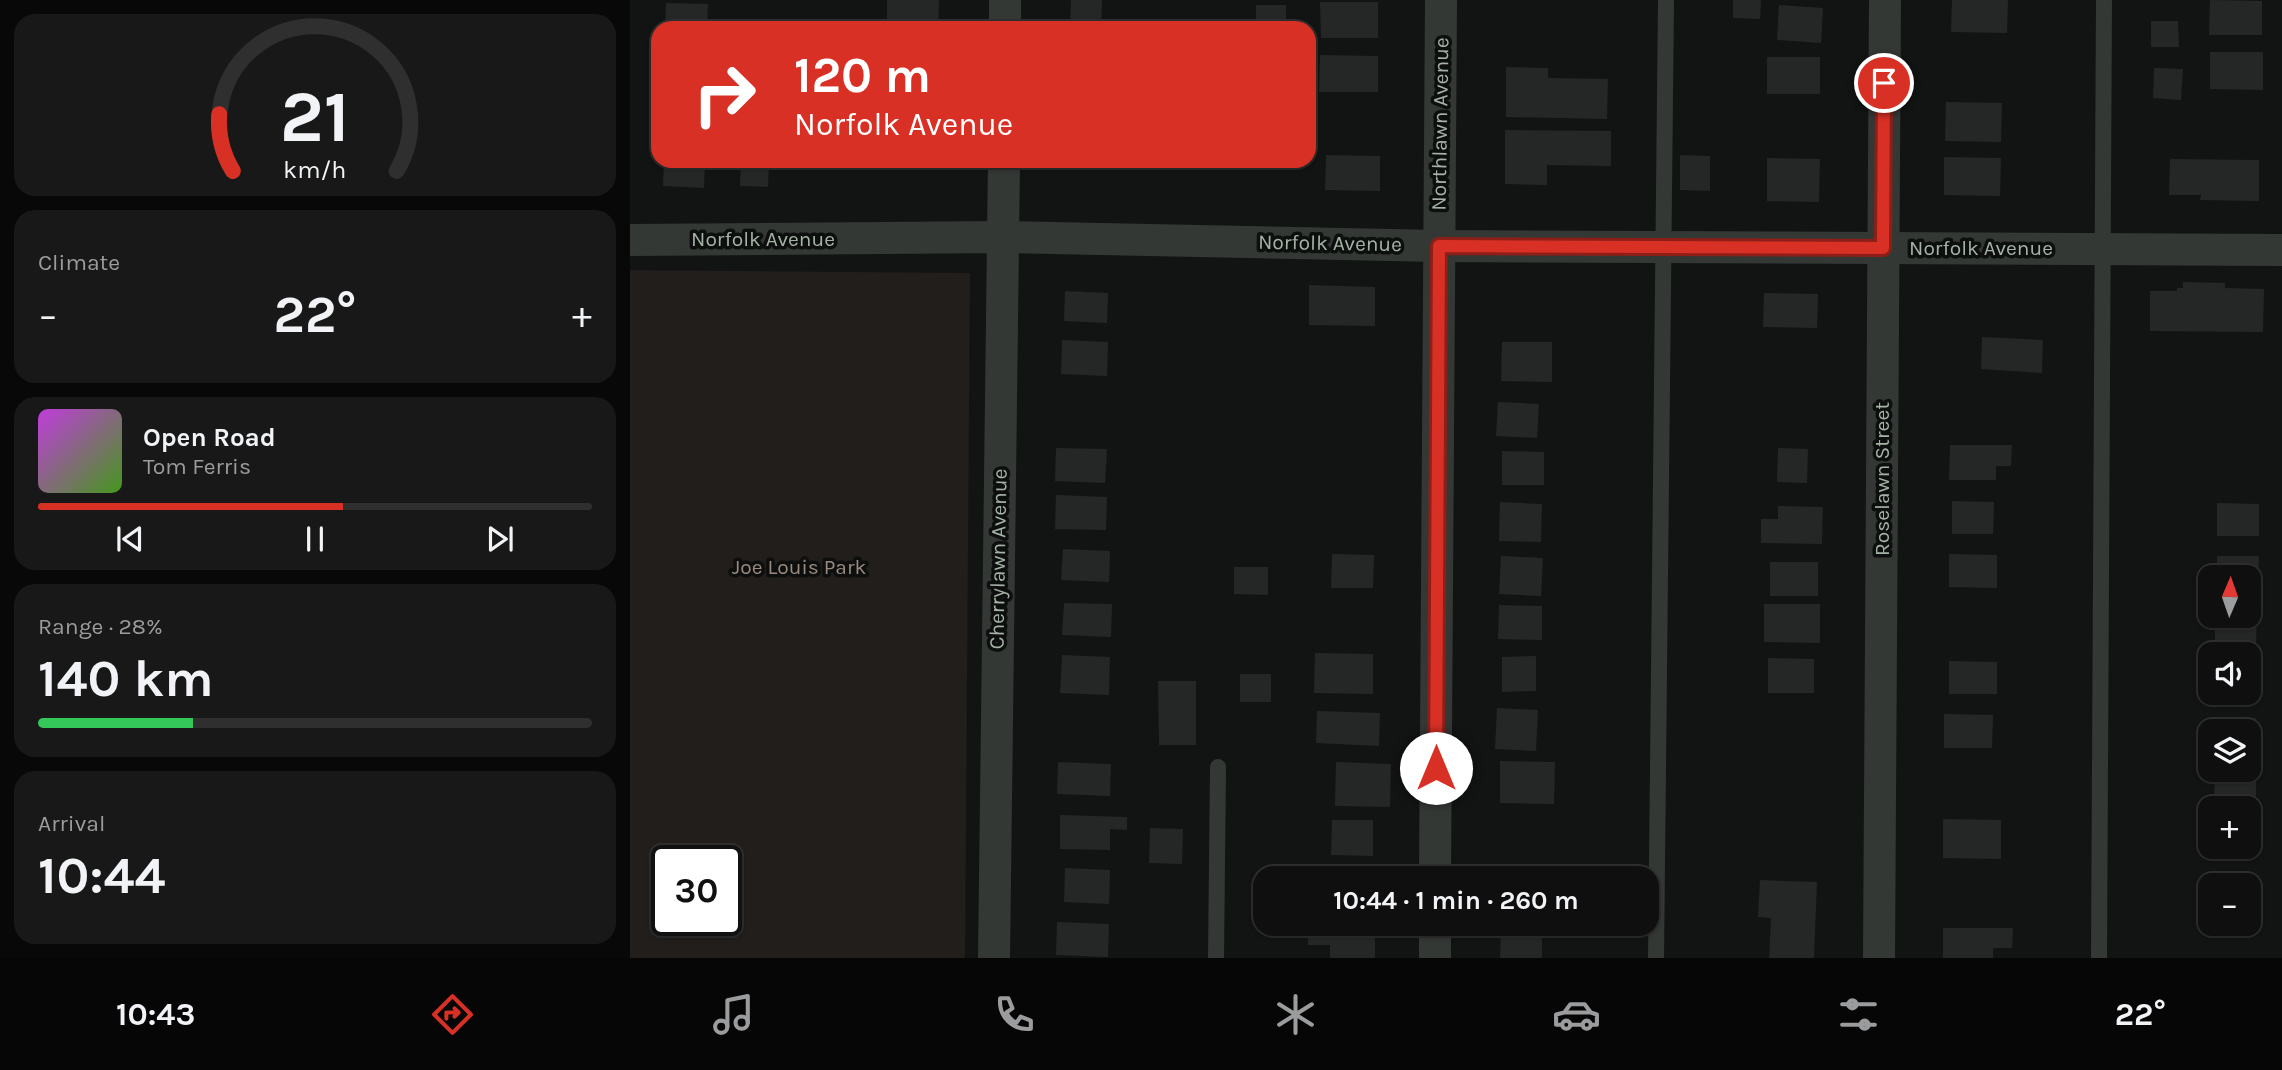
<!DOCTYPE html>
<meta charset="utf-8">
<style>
:root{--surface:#0e0f0e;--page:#171817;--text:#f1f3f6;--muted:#9b9c9e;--line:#2e2f2e;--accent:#d93025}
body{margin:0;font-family:Karla,sans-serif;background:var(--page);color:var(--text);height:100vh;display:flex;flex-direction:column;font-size:26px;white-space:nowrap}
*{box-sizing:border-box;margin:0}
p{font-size:23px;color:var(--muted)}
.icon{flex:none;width:38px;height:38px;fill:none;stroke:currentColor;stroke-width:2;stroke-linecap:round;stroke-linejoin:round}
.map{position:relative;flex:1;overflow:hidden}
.panel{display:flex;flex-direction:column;gap:14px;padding:14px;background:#080808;width:630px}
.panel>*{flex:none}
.hud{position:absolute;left:21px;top:21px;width:665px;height:147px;border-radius:21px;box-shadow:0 2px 5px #0004,0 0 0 2px var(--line);background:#d93025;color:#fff;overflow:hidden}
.needle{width:46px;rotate:2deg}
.buttons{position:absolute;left:1568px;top:565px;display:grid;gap:14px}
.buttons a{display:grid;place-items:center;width:63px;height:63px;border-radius:14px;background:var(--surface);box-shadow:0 2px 5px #0004,0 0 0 2px var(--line);font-size:35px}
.speed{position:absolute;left:21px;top:845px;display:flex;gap:14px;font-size:35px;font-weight:700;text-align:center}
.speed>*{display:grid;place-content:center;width:91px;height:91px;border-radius:50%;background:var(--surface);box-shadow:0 2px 5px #0004,0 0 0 2px var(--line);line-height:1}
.speed .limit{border:4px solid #111;border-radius:10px;background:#fff;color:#111}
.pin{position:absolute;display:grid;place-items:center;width:60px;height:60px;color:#fff;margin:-30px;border:4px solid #fff;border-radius:50%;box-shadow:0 2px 7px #0007}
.me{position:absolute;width:77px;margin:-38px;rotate:0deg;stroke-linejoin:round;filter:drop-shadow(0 0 5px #0008)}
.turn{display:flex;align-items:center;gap:24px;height:147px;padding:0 28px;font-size:32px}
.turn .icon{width:91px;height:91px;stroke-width:2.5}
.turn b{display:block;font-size:49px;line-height:60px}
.big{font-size:52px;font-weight:700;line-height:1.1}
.panel .tile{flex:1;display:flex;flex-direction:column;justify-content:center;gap:10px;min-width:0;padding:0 24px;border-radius:21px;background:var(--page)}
.panel .dial{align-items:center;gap:0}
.dial svg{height:182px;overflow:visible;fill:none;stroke:var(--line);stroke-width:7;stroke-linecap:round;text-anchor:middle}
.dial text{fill:var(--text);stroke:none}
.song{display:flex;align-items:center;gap:21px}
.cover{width:84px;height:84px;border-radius:10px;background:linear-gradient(135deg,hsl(290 70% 55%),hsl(100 70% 35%))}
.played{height:7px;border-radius:4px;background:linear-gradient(90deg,var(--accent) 55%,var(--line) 55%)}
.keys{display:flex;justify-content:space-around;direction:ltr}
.heat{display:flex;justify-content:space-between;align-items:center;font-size:38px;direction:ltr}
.charge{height:10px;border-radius:5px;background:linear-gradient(90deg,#34c759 28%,var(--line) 0)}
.trip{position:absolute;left:623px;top:866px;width:406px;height:70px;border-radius:21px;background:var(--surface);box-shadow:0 2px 5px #0004,0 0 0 2px var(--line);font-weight:700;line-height:70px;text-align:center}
.tabs{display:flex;height:112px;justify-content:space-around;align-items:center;background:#060606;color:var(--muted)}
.tabs .icon{width:49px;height:49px}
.tabs .on{color:var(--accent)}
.tabs b{font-size:32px;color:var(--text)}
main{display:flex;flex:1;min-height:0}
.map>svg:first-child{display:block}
.green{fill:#211e1c;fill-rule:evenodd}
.building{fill:#252726}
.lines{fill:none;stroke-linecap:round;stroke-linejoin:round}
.lane{stroke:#343835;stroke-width:16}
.street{stroke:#343835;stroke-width:32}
.route-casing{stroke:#8d1f18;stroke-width:18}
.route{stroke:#d93025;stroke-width:12}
.labels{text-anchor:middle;stroke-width:7;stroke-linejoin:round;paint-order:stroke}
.street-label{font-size:21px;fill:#a5b3a6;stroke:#0d0f0e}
.park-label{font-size:21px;fill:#9c8a7e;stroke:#0d0f0e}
</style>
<main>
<section class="panel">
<div class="tile dial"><svg viewBox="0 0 100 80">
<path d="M14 69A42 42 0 1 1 86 69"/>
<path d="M14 69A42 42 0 0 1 8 44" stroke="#d93025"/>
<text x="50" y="56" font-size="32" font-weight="700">21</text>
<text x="50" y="72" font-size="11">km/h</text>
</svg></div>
<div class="tile"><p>Climate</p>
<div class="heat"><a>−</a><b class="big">22°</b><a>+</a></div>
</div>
<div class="tile">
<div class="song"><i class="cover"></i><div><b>Open Road</b><p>Tom Ferris</p></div></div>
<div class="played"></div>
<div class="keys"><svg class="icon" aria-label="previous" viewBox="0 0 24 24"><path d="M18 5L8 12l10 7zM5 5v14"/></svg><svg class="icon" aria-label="pause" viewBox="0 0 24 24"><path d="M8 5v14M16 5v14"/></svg><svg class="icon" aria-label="next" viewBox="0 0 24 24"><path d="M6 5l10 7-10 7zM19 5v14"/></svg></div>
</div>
<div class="tile"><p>Range · 28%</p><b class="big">140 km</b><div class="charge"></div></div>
<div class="tile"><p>Arrival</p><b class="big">10:44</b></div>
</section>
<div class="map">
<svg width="1652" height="958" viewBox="0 0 1652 958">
<rect width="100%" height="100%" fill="#121413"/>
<path class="green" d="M0 270 340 273 335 958H0ZM37 861H96V920H37Z"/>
<g class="building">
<path d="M257 0H309L308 28 257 26Z"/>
<path d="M441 0H472L471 28H440Z"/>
<path d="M1103 0H1131L1130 19 1103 18Z"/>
<path d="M1322 0H1378L1377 33 1321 32Z"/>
<path d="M1580 0 1632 1V35H1579Z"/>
<path d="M690 2H748V38H691Z"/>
<path d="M36 3 78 4 77 28H35Z"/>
<rect x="626" y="5" width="30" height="23"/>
<path d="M1149 5 1193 8 1191 43 1147 40Z"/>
<path d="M1521 21H1548L1549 47H1521Z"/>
<path d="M1580 52H1633V90L1580 89Z"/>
<path d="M690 55 748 56V92H689Z"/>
<rect x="1137" y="57" width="53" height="37"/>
<path d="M876 67 918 68V78L978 79 977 119 876 117Z"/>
<path d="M1524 68 1553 69 1551 100 1523 98Z"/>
<path d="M1316 102 1372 103 1371 142 1315 141Z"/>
<path d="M875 130 981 131V166L917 165V185L875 184Z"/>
<path d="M696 155 750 156V191L695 190Z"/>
<path d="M1050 155 1080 156V191L1050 190Z"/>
<path d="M1314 157 1371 158 1370 196 1314 195Z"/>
<path d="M1137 158 1190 159 1189 202 1137 201Z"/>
<path d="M1540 159 1629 160V201L1570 200 1571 195H1539Z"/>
<path d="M34 161H75L74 188 33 186Z"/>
<path d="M111 161H139L138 187 110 186Z"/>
<path d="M1553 282 1595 283V288L1634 289 1633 332 1520 331V291H1547V288H1553Z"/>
<path d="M679 285 745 287V326L679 325Z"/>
<path d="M435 291 478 293 477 323 434 321Z"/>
<path d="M1134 293 1188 294 1187 328 1133 327Z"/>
<path d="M1352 337 1413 340 1412 373 1351 369Z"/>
<path d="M432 340 478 342 477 376 431 374Z"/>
<path d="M872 342H922V382L871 381Z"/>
<path d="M868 402 909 404 907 438 866 436Z"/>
<path d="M1320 445H1382L1381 466H1366V480H1319Z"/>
<path d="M426 448 477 449 475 483 425 481Z"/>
<path d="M1148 448 1178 449 1177 483 1147 482Z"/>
<path d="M872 451 914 452V485H872Z"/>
<path d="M426 495 477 497 476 530 425 529Z"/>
<path d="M1322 501 1364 502 1363 534H1322Z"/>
<path d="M870 502 912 504 911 542 869 541Z"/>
<path d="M1587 503 1629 504V536H1587Z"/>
<path d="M1148 506 1193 507 1192 544 1131 543V519H1148Z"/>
<path d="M433 549 480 551 479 582 431 580Z"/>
<path d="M702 554 744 555 743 588H701Z"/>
<path d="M1319 554 1367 555V588L1319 587Z"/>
<path d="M871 556 913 558 911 596 869 594Z"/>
<path d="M1587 556H1629L1628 589H1619V578H1587Z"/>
<rect x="1140" y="562" width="48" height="34"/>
<path d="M604 567H638V595L604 594Z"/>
<path d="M434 603 482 604 481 637 432 635Z"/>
<path d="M1134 604H1190V643L1134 642Z"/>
<path d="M869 605 912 606V640L868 639Z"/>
<path d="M1619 612H1627L1626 645 1585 644V616H1619Z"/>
<path d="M685 653 743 654V694L684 693Z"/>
<path d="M432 655 480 657 479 695 430 693Z"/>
<path d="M906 656V691L872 692V657Z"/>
<path d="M1138 658 1184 659V693H1138Z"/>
<path d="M1319 661 1367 662V694H1319Z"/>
<path d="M1619 664H1627L1626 698 1585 697V693H1619Z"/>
<rect x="610" y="674" width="31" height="28"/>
<path d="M528 681H566V745H529Z"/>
<path d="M867 708 908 710 906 751 865 749Z"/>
<path d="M687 711 750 713 749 746 686 743Z"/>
<path d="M1314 714 1363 715 1362 748H1314Z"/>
<path d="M1584 717 1626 718V751H1619V732H1584Z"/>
<path d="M870 761 925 762 924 804 870 803Z"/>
<path d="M428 762 481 764 480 796 427 794Z"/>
<path d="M706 762 761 764 760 807 705 806Z"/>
<path d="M1585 770 1626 771V803H1584Z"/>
<path d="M430 815 497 817V830L480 829V850L430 849Z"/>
<path d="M1313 819 1371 820V859L1313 858Z"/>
<path d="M702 820H743V856L701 855Z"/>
<path d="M1619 825H1626V858H1584V847H1619Z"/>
<path d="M520 828 553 829 552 864 519 863Z"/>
<path d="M862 867 916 868 915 878H862Z"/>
<path d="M435 868 480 870 479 904 434 902Z"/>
<path d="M1583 877 1625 878 1624 911H1619V886H1583Z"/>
<path d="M1130 880 1187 882 1184 958H1139L1141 918 1128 917Z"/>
<path d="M427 922 479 924 478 957 426 955Z"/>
<path d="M678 925 745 926V958H700V945H678Z"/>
<path d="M1313 928H1383L1382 948H1363V958H1313Z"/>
<path d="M871 929H912V958H870Z"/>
</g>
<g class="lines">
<g class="lane">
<path d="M586 958 588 767"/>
<path d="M1026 958 1036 0"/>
<path d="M1469 958 1474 0"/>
</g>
<g class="street">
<path d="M375 28V0"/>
<path d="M0 240 373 237 809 246 1652 250"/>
<path d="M805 878 811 0"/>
<path d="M364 958 374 161"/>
<path d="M805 958V924"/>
<path d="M1249 958 1255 0"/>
</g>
</g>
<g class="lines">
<g class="route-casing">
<path id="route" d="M806 768 809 246 1253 248 1254 83"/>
</g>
<use href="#route" class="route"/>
</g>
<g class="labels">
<g class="street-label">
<text transform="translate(810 124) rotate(-89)" y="7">Northlawn Avenue</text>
<text x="133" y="246">Norfolk Avenue</text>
<text transform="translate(700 243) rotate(1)" y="7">Norfolk Avenue</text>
<text x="1351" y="255">Norfolk Avenue</text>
<text transform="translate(1252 479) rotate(-90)" y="7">Roselawn Street</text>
<text transform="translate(368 559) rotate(-89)" y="7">Cherrylawn Avenue</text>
</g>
<g class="park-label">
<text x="169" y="574">Joe Louis Park</text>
</g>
</g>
</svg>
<div class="buttons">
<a><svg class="needle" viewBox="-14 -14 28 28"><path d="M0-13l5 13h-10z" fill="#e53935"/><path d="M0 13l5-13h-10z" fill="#9b9c9e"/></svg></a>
<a><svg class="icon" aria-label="sound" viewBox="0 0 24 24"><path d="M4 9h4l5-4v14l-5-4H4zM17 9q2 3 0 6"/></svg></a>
<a><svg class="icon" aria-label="layers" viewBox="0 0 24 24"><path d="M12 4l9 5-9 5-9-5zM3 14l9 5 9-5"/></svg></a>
<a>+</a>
<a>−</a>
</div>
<div class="speed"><div class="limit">30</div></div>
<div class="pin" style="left:1254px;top:83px;background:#d93025"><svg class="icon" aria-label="arrive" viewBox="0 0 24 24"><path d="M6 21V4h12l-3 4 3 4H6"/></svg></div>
<svg class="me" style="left:806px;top:768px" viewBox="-20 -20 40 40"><circle r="19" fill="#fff"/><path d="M0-13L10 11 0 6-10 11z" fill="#d93025"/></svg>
<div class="trip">10:44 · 1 min · 260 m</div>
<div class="hud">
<div class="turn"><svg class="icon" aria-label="right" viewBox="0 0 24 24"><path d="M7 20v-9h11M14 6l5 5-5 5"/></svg><div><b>120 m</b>Norfolk Avenue</div></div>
</div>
</div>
</main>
<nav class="tabs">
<b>10:43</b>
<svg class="icon on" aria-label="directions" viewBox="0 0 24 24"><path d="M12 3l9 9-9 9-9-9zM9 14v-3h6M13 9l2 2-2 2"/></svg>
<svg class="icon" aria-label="music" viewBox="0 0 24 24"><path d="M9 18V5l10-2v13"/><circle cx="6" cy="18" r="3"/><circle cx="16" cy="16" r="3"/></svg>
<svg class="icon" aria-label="phone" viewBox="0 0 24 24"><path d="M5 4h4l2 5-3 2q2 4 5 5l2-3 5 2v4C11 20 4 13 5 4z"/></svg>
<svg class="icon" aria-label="climate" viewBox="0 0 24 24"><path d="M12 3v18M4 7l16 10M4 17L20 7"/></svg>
<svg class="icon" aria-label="car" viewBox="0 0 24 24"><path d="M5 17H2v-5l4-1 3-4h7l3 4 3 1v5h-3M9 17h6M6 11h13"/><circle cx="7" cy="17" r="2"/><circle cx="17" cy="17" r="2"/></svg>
<svg class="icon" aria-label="filters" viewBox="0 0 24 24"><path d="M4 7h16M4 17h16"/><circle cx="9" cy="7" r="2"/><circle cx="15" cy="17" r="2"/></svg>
<b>22°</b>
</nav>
